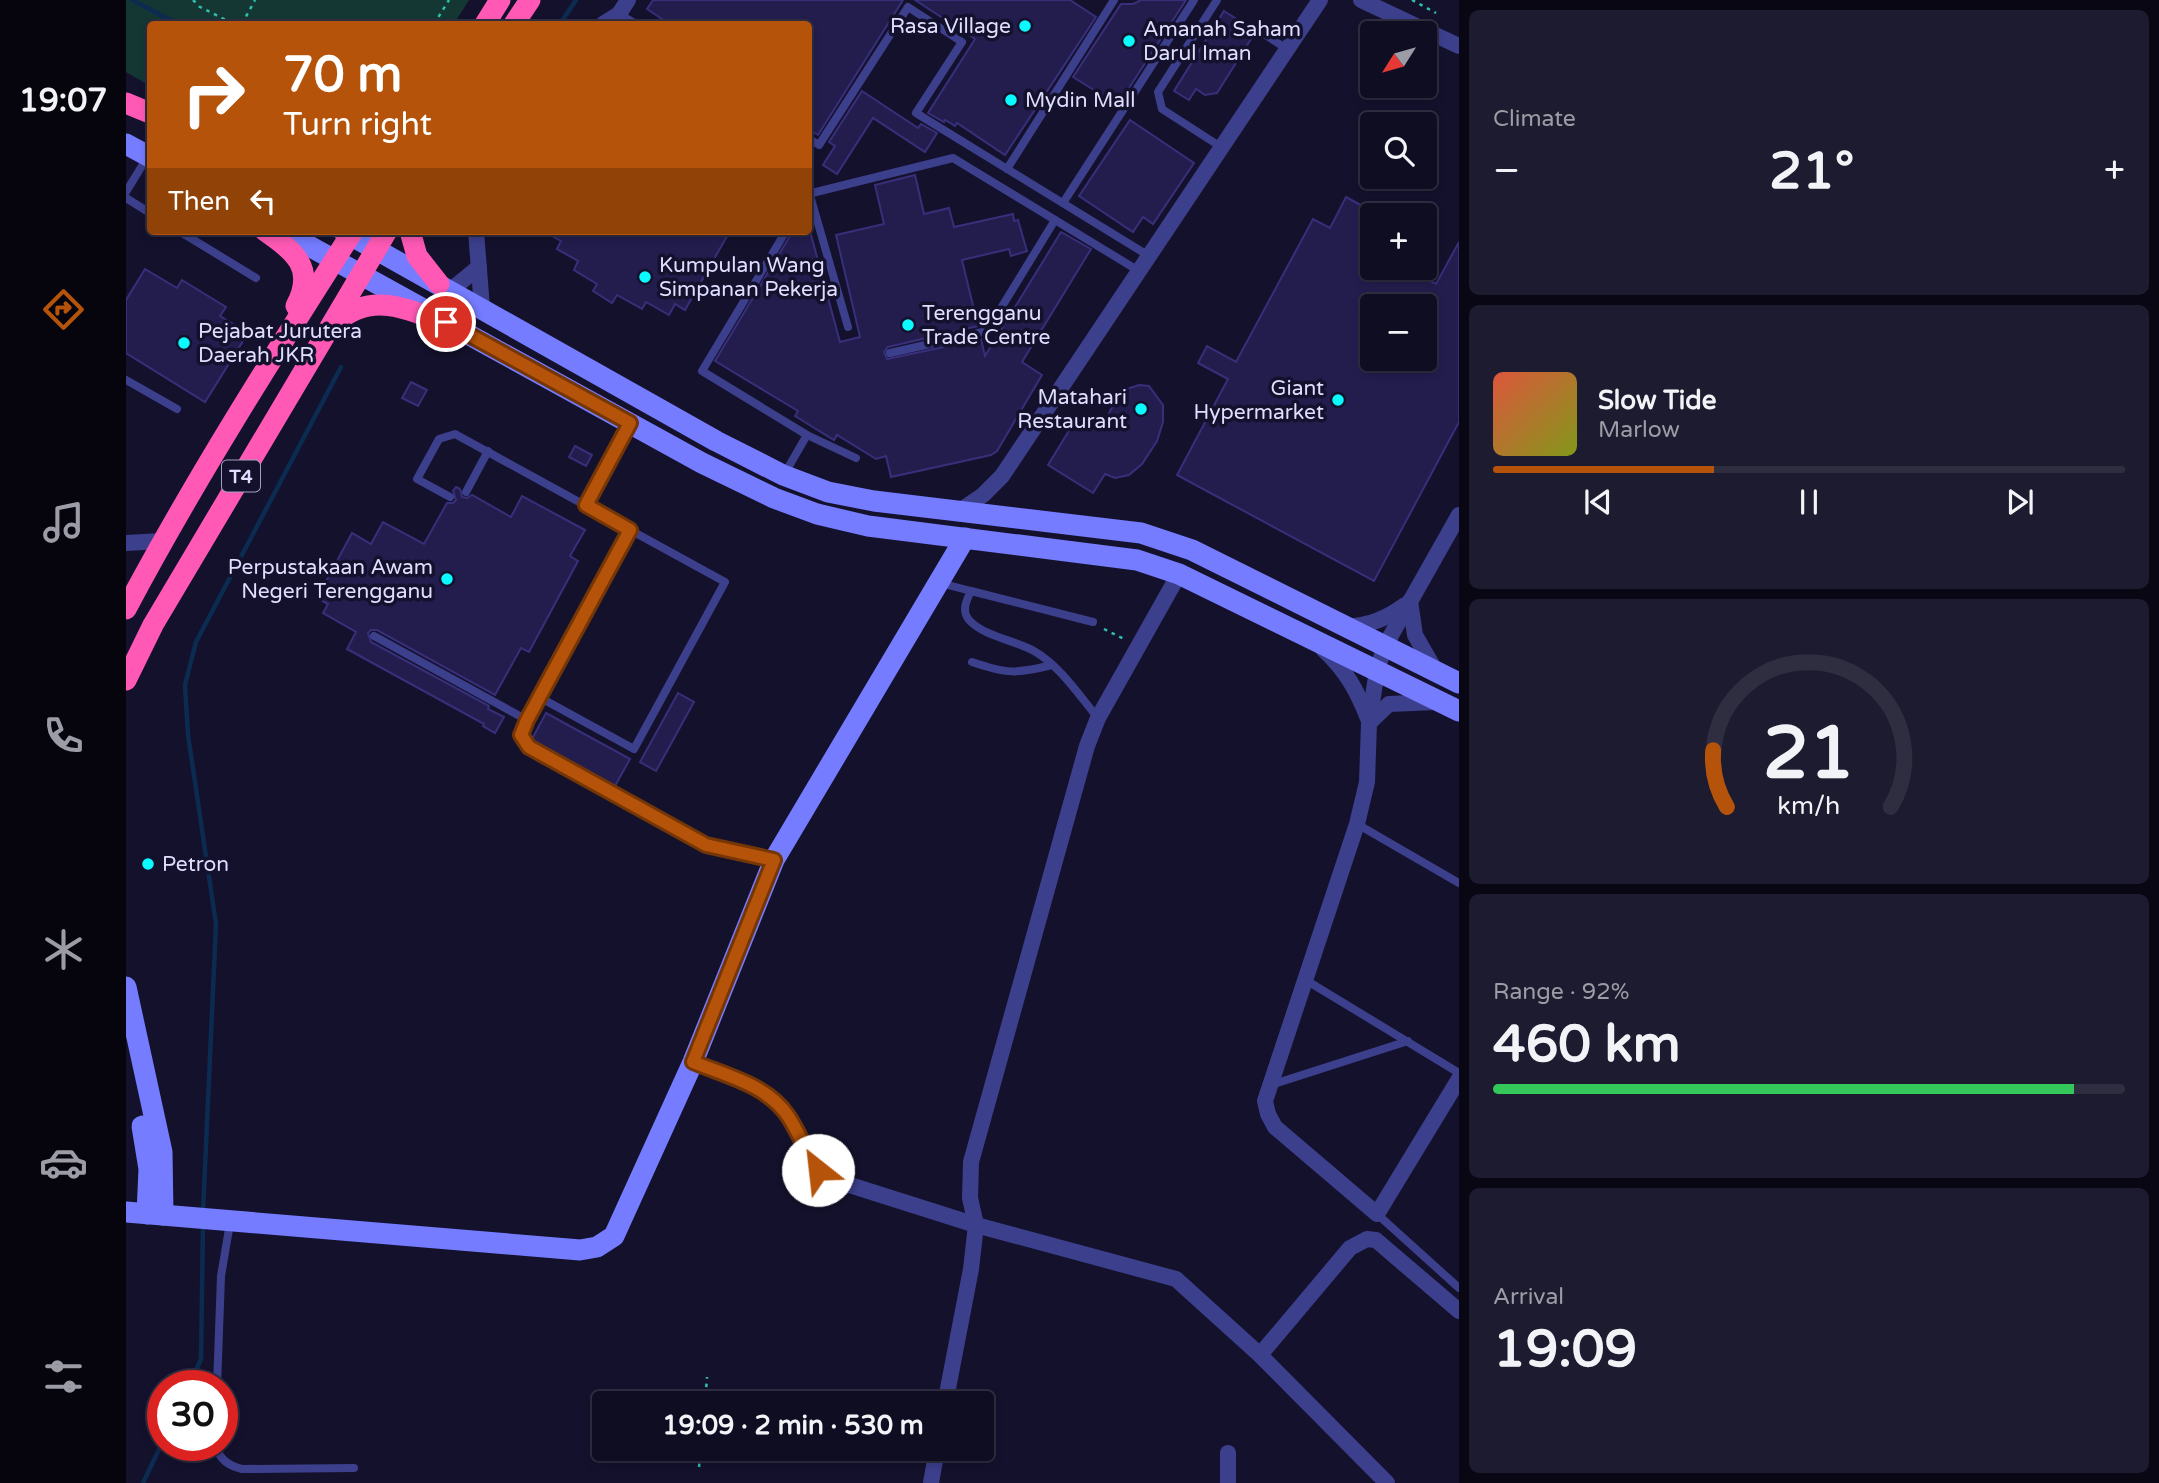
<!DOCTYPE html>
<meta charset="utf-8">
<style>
:root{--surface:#0f0d22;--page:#1d1b2f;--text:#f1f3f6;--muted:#9b9ca5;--line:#2f2d40;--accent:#b45309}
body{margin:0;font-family:"Varela Round",sans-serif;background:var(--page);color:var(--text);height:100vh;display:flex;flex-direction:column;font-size:26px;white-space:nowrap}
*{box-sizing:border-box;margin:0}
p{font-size:23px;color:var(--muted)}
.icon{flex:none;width:38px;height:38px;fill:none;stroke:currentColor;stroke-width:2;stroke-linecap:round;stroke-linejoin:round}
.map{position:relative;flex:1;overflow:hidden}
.drawer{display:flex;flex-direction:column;gap:10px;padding:10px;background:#080713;width:700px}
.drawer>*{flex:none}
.top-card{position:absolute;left:21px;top:21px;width:665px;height:214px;border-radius:7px;box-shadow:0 4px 10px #0003,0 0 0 2px var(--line);background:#b45309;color:#fff;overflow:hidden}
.needle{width:46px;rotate:233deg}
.tools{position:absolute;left:1234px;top:21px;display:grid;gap:14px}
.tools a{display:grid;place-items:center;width:77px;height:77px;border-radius:7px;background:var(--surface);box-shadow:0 4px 10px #0003,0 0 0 2px var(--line);font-size:35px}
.speed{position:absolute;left:21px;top:1370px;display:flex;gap:14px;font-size:35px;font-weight:700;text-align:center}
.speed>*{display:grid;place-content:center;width:91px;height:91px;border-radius:50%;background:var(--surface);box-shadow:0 4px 10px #0003,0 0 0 2px var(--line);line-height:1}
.speed .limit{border:10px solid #d22;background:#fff;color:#111}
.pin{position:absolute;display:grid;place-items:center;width:60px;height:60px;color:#fff;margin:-30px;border:4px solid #fff;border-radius:50%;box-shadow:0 2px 7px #0007}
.me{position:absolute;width:77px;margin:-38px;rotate:331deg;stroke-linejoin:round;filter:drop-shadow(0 0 5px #0008)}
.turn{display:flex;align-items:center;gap:24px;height:147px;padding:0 21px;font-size:32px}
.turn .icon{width:91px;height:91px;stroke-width:2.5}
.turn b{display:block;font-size:49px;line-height:60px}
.then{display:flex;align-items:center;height:66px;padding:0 21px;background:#0003;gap:14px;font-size:26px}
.big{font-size:52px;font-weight:700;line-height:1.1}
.drawer .tile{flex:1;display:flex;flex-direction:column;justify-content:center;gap:10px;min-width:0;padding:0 24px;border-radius:10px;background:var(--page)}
.drawer .dial{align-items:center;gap:0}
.dial svg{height:182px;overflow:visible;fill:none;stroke:var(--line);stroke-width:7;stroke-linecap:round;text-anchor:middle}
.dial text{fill:var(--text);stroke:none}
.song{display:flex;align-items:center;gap:21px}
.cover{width:84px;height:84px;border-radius:10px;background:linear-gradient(135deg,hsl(10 70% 55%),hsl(70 70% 35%))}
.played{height:7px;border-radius:4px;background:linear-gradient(90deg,var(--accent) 35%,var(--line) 35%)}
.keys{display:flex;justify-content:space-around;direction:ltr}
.heat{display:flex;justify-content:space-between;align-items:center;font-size:38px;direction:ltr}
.charge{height:10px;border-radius:5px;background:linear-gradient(90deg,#34c759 92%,var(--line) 0)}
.trip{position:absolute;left:466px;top:1391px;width:402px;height:70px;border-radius:7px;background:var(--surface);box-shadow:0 4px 10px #0003,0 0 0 2px var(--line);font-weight:700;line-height:70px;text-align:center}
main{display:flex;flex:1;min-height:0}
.menu{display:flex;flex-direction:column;width:126px;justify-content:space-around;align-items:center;background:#06050e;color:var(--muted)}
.menu .icon{width:49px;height:49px}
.menu .on{color:var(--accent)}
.menu b{font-size:32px;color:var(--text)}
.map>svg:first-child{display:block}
.green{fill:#143733}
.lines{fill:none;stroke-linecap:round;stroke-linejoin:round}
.stream{stroke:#0c2b51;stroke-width:4.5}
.building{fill:#231d4e;stroke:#382f7b;stroke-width:2;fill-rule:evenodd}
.path{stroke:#2fc1ad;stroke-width:2.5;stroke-dasharray:3.5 5;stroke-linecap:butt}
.lane{stroke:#3c3f8c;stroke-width:8}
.street{stroke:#3c3f8c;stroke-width:16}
.secondary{stroke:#757cff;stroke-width:21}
.highway{stroke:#ff59b5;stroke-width:21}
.route-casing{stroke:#753606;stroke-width:18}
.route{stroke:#b45309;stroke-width:12}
.poi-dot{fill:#0afaff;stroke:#14112d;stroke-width:2.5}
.labels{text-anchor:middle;stroke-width:7;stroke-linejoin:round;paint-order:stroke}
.shield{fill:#14112d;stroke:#a2a0c0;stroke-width:2}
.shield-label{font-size:19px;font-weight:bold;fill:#dfdeff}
.poi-label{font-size:21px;fill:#dfdeff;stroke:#14112d;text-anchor:start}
</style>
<main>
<nav class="menu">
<b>19:07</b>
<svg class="icon on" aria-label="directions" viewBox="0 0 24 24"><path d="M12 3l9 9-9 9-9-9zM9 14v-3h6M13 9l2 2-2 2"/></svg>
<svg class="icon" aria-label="music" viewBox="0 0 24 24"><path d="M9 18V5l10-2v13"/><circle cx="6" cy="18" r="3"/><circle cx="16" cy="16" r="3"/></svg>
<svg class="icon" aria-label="phone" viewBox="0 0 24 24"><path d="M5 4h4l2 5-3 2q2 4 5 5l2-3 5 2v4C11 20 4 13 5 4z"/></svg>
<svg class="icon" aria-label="climate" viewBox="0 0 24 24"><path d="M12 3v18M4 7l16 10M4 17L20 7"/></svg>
<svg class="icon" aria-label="car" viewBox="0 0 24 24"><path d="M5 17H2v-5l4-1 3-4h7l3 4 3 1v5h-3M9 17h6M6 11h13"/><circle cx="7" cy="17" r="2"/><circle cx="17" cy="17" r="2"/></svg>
<svg class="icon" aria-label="filters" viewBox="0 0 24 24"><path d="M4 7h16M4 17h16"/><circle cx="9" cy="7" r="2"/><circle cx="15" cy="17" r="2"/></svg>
</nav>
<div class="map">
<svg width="1333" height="1483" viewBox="0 0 1333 1483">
<rect width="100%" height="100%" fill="#14112d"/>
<path class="green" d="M0 0H343L328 24H24V86L0 72Z"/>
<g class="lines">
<g class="stream">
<path d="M6 0 52 24"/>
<path d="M434 24 450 0"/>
<path d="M77 1212 90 924 62 735 59 685 70 642 215 367"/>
<path d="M63 1386 75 1359 77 1224"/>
<path d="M17 1483 37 1441"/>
</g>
</g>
<g class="building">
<path d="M527 0H777L692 135 682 129V24H533L536 19 521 9Z"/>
<path d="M789 0H944L970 17 879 155 831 123 829 126 819 120 818 122 802 113 849 39Z"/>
<path d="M1015 0H1060L992 105 947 77 995 4H1007Z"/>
<path d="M1098 11 1130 31 1091 93 1079 95 1070 89 1063 100 1048 91Z"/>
<path d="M736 91 792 128 795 124 811 133 799 152 747 118 711 174 697 165 709 146 703 142Z"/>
<path d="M1004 120 1068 163 1027 224 1017 217 1007 232 953 196Z"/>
<path d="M789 175 798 214 823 208 828 227 887 214 888 221 892 220 901 251 885 256 883 249 836 260 852 326 762 347 758 352 761 359 855 339 859 356 935 232 965 249 896 362 916 375 871 451 865 455 765 477 760 456 750 459 711 435 708 440 669 416 672 411 589 361 667 231H684L714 342 734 337 710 235 758 224 749 185Z"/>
<path d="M1220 197 1246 211V268H1279L1310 284 1333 242V422L1248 581 1051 475 1102 379 1072 363 1081 346 1110 362 1187 219 1204 228ZM1246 306H1298V359H1246Z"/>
<path d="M417 231H576L584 236 587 231H604L559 310 549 304 543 315 520 302 516 309 491 295 486 303 467 291 471 284 448 270 452 261 431 249 435 241Z"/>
<path d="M19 269 51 288 56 280 100 307 94 316 122 333 79 402 0 353V300Z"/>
<path d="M285 382 301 390 292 406 276 398Z"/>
<path d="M1013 385 1023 386 1037 405V422L1031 441 1016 464 1003 475 989 478 979 474 967 493 922 465 952 416 974 429 992 397 1001 389Z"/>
<path d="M449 446 466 455 460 466 443 457Z"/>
<path d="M330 487 334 489 336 497 341 498 346 495 385 517 396 496 459 530 444 556 452 561 403 652 395 648 369 695 251 630H245L242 633 245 642 363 706 362 709 378 717 369 733 357 726 358 724 221 649 230 632 197 613 202 604 191 598 226 533 245 544 257 522 298 544 321 503H327L330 500 327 491Z"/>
<path d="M552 693 568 702 530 771 514 762Z"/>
<path d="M420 713 504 759 489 786 407 741 406 739Z"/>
</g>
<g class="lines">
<g class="path">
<path d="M67 0 74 7 108 24"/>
<path d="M1286 0 1310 13"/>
<path d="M116 24 129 0"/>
<path d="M308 24 323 0"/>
<path d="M978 629 1000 640"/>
<path d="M579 1404 581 1377"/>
<path d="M573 1467 575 1449"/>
</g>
<g class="lane">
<path d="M1091 0 1032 92 1036 109 1095 147"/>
<path d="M493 14 510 24"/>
<path d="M1138 34 1161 49"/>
<path d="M682 138 693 145 782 7 836 42 790 113 1023 256"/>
<path d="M881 169 988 0"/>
<path d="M0 192 22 156"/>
<path d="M683 192 722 327"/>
<path d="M682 194 827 158 1013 271"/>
<path d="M0 198 24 213"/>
<path d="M937 203 1068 0"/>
<path d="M53 231 130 278"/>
<path d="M764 353 861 331 929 220"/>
<path d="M0 380 51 409"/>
<path d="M681 435 730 458"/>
<path d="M659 473 681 435 576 371 660 231"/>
<path d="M340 492 362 451"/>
<path d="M324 497 291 479 313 439 329 434 599 582 508 749 413 697"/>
<path d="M460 505 503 426"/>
<path d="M814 583 845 591"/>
<path d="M967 622 845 591C840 601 835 612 844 621 860 637 888 640 908 651 934 666 953 695 972 718"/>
<path d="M248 636 401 720 504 530"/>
<path d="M846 662C881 674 890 674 926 665"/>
<path d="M401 720 395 735 403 747 580 845 648 860"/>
<path d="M1231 824 1333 883"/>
<path d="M1178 979 1333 1073"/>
<path d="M1145 1085 1282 1041"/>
<path d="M1251 1214 1333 1288"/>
<path d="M91 1386 95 1276 104 1223"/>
<path d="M90 1446C93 1459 103 1466 116 1469L228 1468"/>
</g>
<g class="street">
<path d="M1235 0 1333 46"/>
<path d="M477 24 493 14 502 0"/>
<path d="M350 231 356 308"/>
<path d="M325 290 353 267"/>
<path d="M835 510 857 495 876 476 1194 0"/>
<path d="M1333 515 1259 646 1251 670 1243 723 1241 782 1231 824 1139 1101 1142 1114 1149 1127 1251 1214 1333 1079"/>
<path d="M0 543 36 541"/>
<path d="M1284 601 1289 635 1309 670"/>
<path d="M1221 627C1244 625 1260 619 1279 605"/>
<path d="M1197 649C1220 670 1232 692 1243 721"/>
<path d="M1243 723 1263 704 1310 702"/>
<path d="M567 1062C600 1075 639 1085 661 1115 681 1141 678 1160 708 1180L850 1225 1050 1279 1134 1355 1261 1483"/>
<path d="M1134 1355 1224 1248 1241 1239 1250 1240 1333 1311"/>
<path d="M819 1404 845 1269 850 1225 844 1198 845 1162 961 746 972 718 1053 574"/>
<path d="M805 1483 811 1449"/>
<path d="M1102 1483V1453"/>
</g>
<g class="secondary">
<path d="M0 144 24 157"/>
<path d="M156 231 299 310"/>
<path d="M217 231 590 441 657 475 702 492 748 501 1015 533 1066 550 1333 683"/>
<path d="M327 326 576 463 648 498 691 514 742 526 1011 560 1053 574 1333 711"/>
<path d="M0 987 36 1152 37 1215"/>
<path d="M16 1126 23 1169 21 1214"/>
<path d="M0 1212 454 1250 471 1247 488 1236 567 1062 648 860 839 538"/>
</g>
<g class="highway">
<path d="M359 24 374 0"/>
<path d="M388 24 404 0"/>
<path d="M0 103 24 113"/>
<path d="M139 231C169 252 190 268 170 306"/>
<path d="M284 231 291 256 313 284"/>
<path d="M209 324C250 284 297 317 342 334"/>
<path d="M0 609C69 479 148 355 227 231"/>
<path d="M0 680 27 625 261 231"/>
</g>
</g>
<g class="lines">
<g class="route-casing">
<path id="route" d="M320 322 504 423 460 505 504 530 401 720 395 735 403 747 580 845 648 860 567 1062C601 1076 641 1085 662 1116 674 1134 680 1153 692 1170"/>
</g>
<use href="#route" class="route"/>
</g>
<g class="poi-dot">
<circle cx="899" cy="26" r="7"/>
<circle cx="1003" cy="41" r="7"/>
<circle cx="885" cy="100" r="7"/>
<circle cx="519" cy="277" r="7"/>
<circle cx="782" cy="325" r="7"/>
<circle cx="58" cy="343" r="7"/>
<circle cx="1212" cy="400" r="7"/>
<circle cx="1015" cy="409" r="7"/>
<circle cx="321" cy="579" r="7"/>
<circle cx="22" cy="864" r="7"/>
</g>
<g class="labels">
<rect class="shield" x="96" y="460.5" width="38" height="31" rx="5"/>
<g class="shield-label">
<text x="115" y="483">T4</text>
</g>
<g class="poi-label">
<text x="885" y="33" text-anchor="end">Rasa Village</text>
<text x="1017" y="36">Amanah Saham<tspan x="1017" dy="24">Darul Iman</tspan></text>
<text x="899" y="107">Mydin Mall</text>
<text x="533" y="272">Kumpulan Wang<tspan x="533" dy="24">Simpanan Pekerja</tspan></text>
<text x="796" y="320">Terengganu<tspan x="796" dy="24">Trade Centre</tspan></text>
<text x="72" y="338">Pejabat Jurutera<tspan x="72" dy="24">Daerah JKR</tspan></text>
<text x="1198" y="395" text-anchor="end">Giant<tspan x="1198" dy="24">Hypermarket</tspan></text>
<text x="1001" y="404" text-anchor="end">Matahari<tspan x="1001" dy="24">Restaurant</tspan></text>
<text x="307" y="574" text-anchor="end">Perpustakaan Awam<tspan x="307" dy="24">Negeri Terengganu</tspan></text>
<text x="36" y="871">Petron</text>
</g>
</g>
</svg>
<div class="tools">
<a><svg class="needle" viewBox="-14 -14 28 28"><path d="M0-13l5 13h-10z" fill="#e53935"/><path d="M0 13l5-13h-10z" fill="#9b9ca5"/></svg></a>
<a><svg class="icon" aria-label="search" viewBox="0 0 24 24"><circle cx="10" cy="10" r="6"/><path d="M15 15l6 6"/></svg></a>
<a>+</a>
<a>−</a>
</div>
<div class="speed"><div class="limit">30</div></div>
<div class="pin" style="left:320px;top:322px;background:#d93025"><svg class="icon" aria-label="arrive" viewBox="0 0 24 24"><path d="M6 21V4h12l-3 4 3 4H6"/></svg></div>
<svg class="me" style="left:692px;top:1170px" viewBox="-20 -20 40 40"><circle r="19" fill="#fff"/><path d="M0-13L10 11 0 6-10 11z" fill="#b45309"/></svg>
<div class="trip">19:09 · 2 min · 530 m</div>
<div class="top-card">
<div class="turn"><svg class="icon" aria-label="right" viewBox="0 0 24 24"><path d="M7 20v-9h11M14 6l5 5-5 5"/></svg><div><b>70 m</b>Turn right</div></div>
<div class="then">Then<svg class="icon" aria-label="left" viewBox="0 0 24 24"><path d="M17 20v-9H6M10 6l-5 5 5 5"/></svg></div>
</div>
</div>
<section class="drawer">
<div class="tile"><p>Climate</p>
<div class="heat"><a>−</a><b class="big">21°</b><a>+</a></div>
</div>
<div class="tile">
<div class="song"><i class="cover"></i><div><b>Slow Tide</b><p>Marlow</p></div></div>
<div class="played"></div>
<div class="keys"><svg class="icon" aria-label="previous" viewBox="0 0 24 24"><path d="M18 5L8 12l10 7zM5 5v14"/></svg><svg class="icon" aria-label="pause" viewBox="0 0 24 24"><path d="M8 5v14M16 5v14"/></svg><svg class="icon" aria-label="next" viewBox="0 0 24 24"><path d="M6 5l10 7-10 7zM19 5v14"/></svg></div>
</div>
<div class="tile dial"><svg viewBox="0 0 100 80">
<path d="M14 69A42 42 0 1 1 86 69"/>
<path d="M14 69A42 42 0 0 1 8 44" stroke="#b45309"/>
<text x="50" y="56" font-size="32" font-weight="700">21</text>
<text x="50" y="72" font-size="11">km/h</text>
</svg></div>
<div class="tile"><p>Range · 92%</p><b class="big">460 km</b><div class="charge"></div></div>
<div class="tile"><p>Arrival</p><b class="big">19:09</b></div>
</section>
</main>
